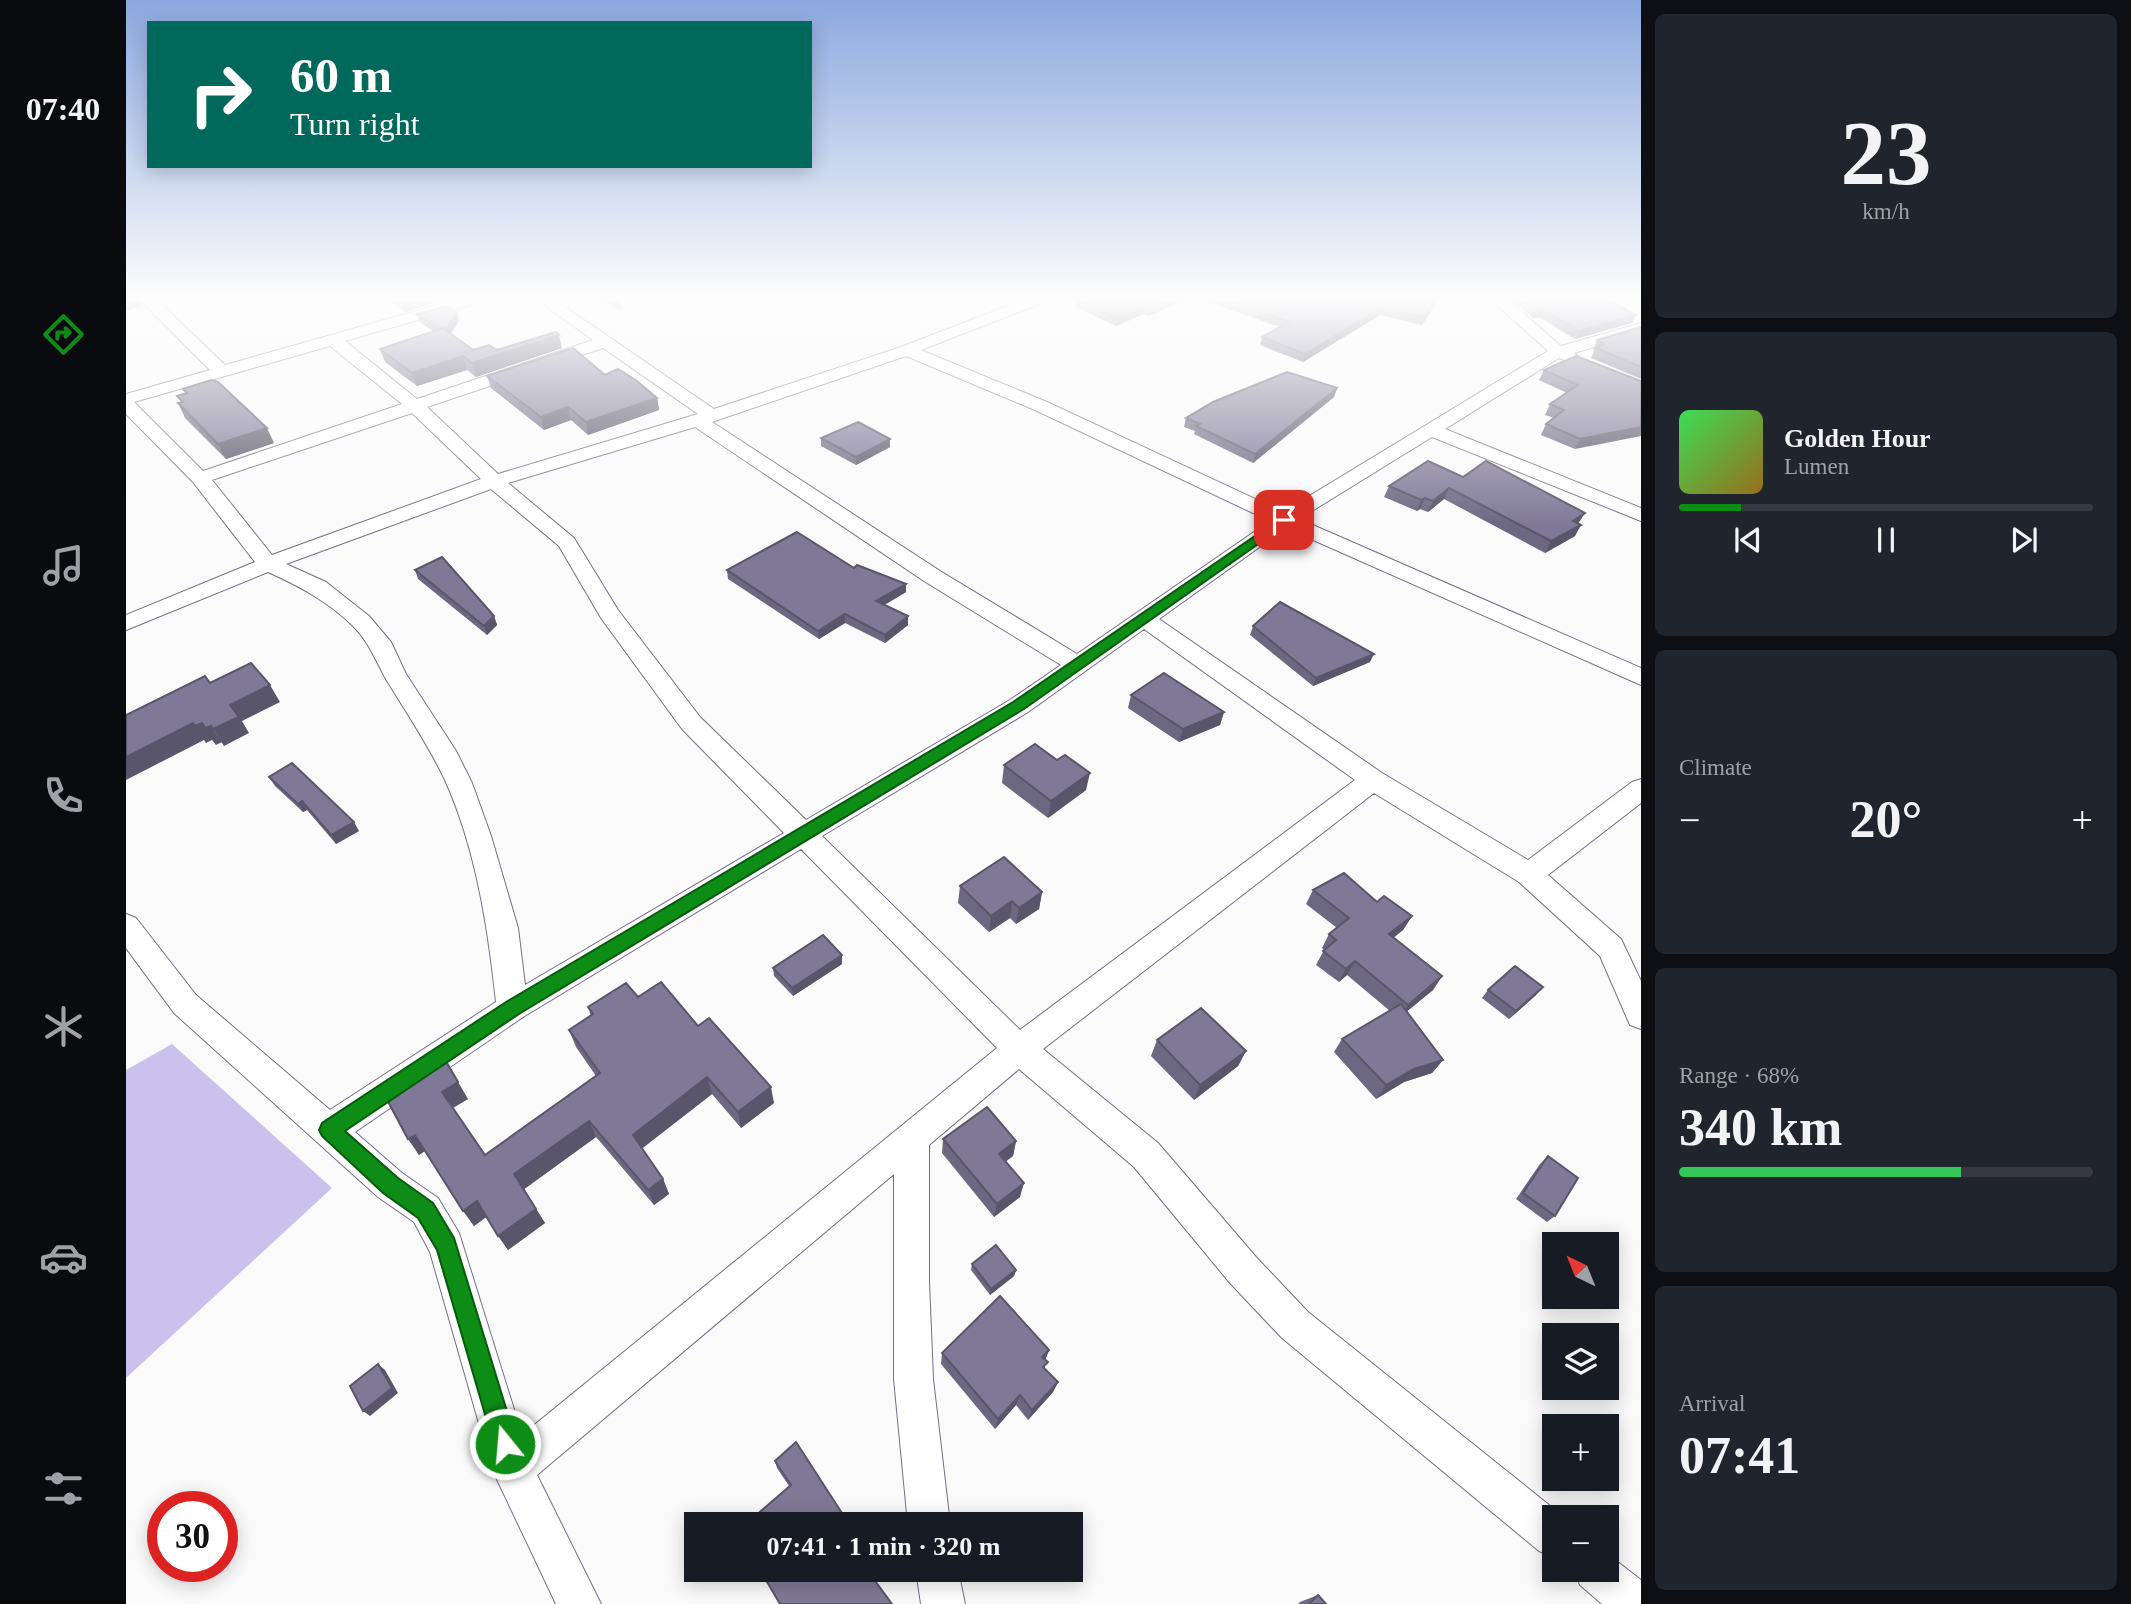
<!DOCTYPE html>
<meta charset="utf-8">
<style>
:root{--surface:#171b24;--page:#20242c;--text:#f1f3f6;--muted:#9ea1a6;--line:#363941;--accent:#0d8c16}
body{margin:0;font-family:Georgia,serif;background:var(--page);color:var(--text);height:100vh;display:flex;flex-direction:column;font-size:26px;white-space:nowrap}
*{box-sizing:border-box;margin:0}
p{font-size:23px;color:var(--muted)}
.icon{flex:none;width:38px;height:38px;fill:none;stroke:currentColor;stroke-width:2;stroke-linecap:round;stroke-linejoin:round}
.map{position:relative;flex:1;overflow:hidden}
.panel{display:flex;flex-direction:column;gap:14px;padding:14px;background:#0d0f14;width:490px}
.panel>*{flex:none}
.hud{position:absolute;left:21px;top:21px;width:665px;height:147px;border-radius:0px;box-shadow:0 4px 18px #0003;background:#00695c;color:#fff;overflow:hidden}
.needle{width:46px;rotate:317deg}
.controls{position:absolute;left:1416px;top:1232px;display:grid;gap:14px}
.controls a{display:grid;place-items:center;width:77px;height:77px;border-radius:0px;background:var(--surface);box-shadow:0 4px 18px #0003;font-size:35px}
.speed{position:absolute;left:21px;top:1491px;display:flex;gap:14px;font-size:35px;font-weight:700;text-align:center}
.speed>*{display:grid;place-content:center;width:91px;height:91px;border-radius:50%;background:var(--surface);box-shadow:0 4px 18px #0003;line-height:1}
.speed .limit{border:10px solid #d22;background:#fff;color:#111}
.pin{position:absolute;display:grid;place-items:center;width:60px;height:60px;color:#fff;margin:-30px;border-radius:14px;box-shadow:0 4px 10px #0006}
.me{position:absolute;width:77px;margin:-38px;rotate:343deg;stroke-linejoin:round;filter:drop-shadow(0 0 5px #0008)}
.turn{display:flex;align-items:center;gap:24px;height:147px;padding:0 28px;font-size:32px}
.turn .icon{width:91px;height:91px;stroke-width:2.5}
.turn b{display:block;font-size:49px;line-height:60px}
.big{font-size:52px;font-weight:600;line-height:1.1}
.panel .widget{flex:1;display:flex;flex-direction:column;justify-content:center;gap:10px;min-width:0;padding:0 24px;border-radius:10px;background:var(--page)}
.panel .dial{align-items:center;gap:0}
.dial b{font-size:91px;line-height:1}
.song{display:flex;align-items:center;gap:21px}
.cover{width:84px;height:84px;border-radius:10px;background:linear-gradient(135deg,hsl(130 70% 55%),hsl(40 70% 35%))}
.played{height:7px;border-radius:4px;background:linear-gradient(90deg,var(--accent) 15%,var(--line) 15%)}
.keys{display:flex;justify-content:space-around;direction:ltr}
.heat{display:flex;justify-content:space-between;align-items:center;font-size:38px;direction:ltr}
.charge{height:10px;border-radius:5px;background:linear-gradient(90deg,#34c759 68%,var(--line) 0)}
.trip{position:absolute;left:558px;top:1512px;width:399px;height:70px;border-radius:0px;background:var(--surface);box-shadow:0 4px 18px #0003;font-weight:600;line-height:70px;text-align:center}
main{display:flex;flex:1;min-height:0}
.menu{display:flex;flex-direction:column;width:126px;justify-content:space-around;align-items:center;background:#090b0e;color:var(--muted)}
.menu .icon{width:49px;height:49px}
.menu .on{color:var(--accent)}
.menu b{font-size:32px;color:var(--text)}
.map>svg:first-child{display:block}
.green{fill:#cac2ed}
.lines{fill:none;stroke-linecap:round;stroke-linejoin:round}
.street-casing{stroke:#736d8a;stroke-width:2}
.street{fill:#fff;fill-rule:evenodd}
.wall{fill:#6d6882}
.shaded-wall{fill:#59556a}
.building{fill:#7f7997;stroke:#59556a;stroke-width:2}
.route{fill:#0d8c16;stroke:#085b0e;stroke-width:2}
</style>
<main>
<nav class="menu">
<b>07:40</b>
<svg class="icon on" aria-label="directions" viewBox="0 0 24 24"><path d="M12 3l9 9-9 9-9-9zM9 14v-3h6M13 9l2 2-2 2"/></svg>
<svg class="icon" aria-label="music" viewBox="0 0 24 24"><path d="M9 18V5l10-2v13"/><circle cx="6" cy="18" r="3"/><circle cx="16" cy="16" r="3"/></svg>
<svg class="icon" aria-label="phone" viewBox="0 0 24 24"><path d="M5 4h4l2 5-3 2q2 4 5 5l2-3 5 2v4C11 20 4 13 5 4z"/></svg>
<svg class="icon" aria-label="climate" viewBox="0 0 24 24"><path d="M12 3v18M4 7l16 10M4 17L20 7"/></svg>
<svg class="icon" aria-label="car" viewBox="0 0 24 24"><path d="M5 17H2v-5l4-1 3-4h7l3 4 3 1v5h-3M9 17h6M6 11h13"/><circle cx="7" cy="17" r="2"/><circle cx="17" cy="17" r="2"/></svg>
<svg class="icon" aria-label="filters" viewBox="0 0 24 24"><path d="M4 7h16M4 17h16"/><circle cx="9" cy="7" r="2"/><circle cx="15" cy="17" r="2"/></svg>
</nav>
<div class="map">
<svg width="1515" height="1604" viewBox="0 0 1515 1604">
<rect width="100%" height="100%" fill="#fafafa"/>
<path class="green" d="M46 1044 206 1188 0 1378V1070Z"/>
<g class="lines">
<g class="street-casing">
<g id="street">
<path d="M14 300H31L99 365 329 300H354L351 303 219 341 291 399 467 340 411 300H429L588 409 775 347 897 300H919L916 303 795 350 921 402 1157 512 1422 351 1365 300H1382L1435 346 1515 323V333L1448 353 1454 358 1452 362 1446 363 1433 358 1319 429 1515 508V521L1306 437 1173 519 1515 668V685L1160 528 1033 619 1256 773 1402 860 1506 782 1515 779V803L1422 875 1495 939 1515 981V1029L1504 1025 1474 956 1393 882 1248 793 917 1049 1032 1143 1130 1257 1182 1312 1438 1517H1428V1557L1413 1551 1156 1338 1104 1283 1008 1167 893 1069 803 1145V1282L807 1379 824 1524H782L768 1379V1174L411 1475 475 1604H430L366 1469 304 1252 288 1222 252 1197 48 1013 0 948V914L10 918 70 995 204 1110 370 1002C362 927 350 849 319 780 303 746 282 715 263 684 250 663 244 642 226 625 201 601 173 586 142 572L0 630V615L129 562 67 482 0 414V394L84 370ZM204 346 276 404 77 471 8 402ZM477 348 572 414 372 474 301 407ZM780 356 909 410 1144 521 951 654 814 571 586 422ZM286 413 355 479 146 555 86 480ZM569 427 798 581 935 665 884 700 680 820 574 717 492 610 448 538 382 483ZM365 489 433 546 475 618 556 729 658 833 399 985 392 928 365 836 346 783 330 751 280 674 265 642 243 616 200 582 160 564ZM1018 629 1229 780 894 1030 696 836 902 712ZM675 849 871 1048 396 1435 333 1233 312 1198 276 1173 229 1132 397 1017Z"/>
<path d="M1480 1553 1515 1580V1604H1476L1454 1585 1448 1570H1480Z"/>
<path d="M790 1570H832L839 1604H795Z"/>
</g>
</g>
<use href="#street" class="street"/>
</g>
<g class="wall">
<path d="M262 300H307L308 303 279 312Z"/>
<path d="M473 300H494L496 311Z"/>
<path d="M951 300H1058L1023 316 1017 314 990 326 950 307Z"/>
<path d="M1077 300H1311L1308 306 1296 325 1254 315 1177 362 1134 345 1136 337 1154 327Z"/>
<path d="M1386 300H1467L1510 315 1506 323 1449 339 1415 318H1407Z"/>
<path d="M291 314 333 321 325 334 347 350 436 348 350 377 341 370 291 386 259 362 254 349 307 331 294 322Z"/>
<path d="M1515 327V379L1465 358 1468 351 1467 350 1471 340Z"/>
<path d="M1418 370 1515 382 1449 449 1415 435 1420 424 1428 418 1419 415 1424 404 1441 393 1413 380Z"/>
<path d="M479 375 531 398 533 410 462 435 445 420 418 430 365 388 361 376Z"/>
<path d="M1211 388 1208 397 1127 463 1068 434 1069 431 1058 427 1060 418Z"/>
<path d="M57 389 148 443 100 459 59 418 52 403 55 402 51 396 60 393Z"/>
<path d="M695 438 764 439V447L730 465 695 446Z"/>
<path d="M1337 477 1452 524 1449 536 1419 553 1318 499 1302 512 1294 509 1291 511 1258 497 1263 486Z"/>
<path d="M728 568 780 584V592L758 605 782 616V625L759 643 719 623 693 639 602 579 601 570Z"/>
<path d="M289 570 368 616 371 625 361 635 292 579Z"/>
<path d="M1127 626 1244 662 1187 686 1124 635Z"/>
<path d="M1005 695 1098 712 1094 725 1053 742 1002 708Z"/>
<path d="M878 765 960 790 922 818 876 783Z"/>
<path d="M143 777 233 831 210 844 181 810 177 812 149 786Z"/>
<path d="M834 886 916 892 913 909 890 924 884 918 863 932 832 903Z"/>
<path d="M1187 890 1251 902 1286 916 1277 930 1267 937 1316 976 1307 990 1281 1011 1317 1060 1306 1073 1278 1082 1250 1099 1208 1052 1216 1039 1264 1011 1221 975 1213 982 1190 965 1198 950 1196 948 1203 934 1211 928 1180 904Z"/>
<path d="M716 964 667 996 648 976 647 968Z"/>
<path d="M1362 990 1410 995 1383 1019 1356 998Z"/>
<path d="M512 997 572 1026 648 1103 615 1128 586 1094 516 1148 537 1179 543 1194 528 1205 470 1137 398 1189 419 1223 382 1250 361 1216 348 1226 299 1151 293 1155 258 1094 342 1099 327 1108 359 1155 470 1076 450 1047 443 1030 465 1016 462 1007Z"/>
<path d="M1031 1040 1120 1051 1112 1066 1068 1100 1025 1056Z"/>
<path d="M817 1139 890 1141 887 1156 880 1161 894 1197 868 1217 816 1153Z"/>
<path d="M1422 1156 1429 1216 1421 1222 1390 1199 1414 1164Z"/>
<path d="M846 1264 890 1270 888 1276 864 1295 845 1270Z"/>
<path d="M923 1350 919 1360V1369L932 1382 927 1392 902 1420 890 1405 869 1429 815 1364 816 1353Z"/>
<path d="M649 1461 723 1524 663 1486 651 1468Z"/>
<path d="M1192 1595 1200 1604H1172L1174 1602Z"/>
</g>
<g class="shaded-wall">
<path d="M0 300H13L17 306 0 311Z"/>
<path d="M275 300H307L308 303 279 312Z"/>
<path d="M1043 300H1058L1023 316 1025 308Z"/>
<path d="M1311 300 1308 306 1296 325 1298 317Z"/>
<path d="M1019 306 1017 314 990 326 991 319Z"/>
<path d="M1257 307 1254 315 1177 362 1179 354Z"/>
<path d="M1418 310 1415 318H1407L1411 311Z"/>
<path d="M331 313 333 321 320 340 318 332Z"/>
<path d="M1510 315 1506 323 1449 339 1453 331Z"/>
<path d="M433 335 436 348 350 377 346 363Z"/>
<path d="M337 356 341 370 291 386 286 373Z"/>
<path d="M1211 388 1208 397 1127 463 1129 454Z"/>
<path d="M531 398 533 410 462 435 460 422Z"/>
<path d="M442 407 445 420 418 430 415 417Z"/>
<path d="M1515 427V436L1449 449 1454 439Z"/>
<path d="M141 428 148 443 100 459 92 444Z"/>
<path d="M764 439V447L730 465V457Z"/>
<path d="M1323 488 1318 499 1302 512 1307 501Z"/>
<path d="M1299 498 1294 509 1291 511 1295 500Z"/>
<path d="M1459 513 1452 524 1447 521Z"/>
<path d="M1455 525 1449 536 1419 553 1425 541Z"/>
<path d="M780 584V592L750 610V601Z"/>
<path d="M719 614V623L693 639 692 631Z"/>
<path d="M368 616 371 625 361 635 358 626Z"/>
<path d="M782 616V625L759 643V635Z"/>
<path d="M1248 654 1244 662 1187 686 1190 678Z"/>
<path d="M144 685 154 702 116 721 123 733 98 746 87 729 104 705Z"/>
<path d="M1098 712 1094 725 1053 742 1057 729Z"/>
<path d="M67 723H76L85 726 96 742 90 745 86 740 80 743 78 740 0 780V757Z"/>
<path d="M964 773 960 790 922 818 925 801Z"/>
<path d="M176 801 181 810 177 812 172 804Z"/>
<path d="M228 822 233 831 210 844 205 835Z"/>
<path d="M916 892 913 909 890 924 893 908Z"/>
<path d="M886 901 884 918 863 932 865 916Z"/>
<path d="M1286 916 1277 930 1255 948 1263 934Z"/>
<path d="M716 955V964L667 996 666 988Z"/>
<path d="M1229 961 1221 975 1213 982 1220 969Z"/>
<path d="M1316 976 1307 990 1273 1018 1282 1005Z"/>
<path d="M1417 987 1410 995 1383 1019 1390 1011Z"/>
<path d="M1120 1051 1112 1066 1068 1100 1074 1085Z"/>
<path d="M318 1058 342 1099 326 1108 316 1092Z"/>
<path d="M1317 1060 1306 1073 1278 1082 1250 1099 1260 1085 1288 1069Z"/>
<path d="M581 1077 586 1094 513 1151 507 1135Z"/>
<path d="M645 1087 648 1103 615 1128 612 1112Z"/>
<path d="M463 1121 470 1137 397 1190 388 1174Z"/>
<path d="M289 1135 300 1150 293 1155 282 1139Z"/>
<path d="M890 1141 887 1156 871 1168 873 1154Z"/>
<path d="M537 1179 543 1194 528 1205 522 1190Z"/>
<path d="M898 1183 894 1197 868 1217 871 1204Z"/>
<path d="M351 1201 362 1216 348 1226 337 1211Z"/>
<path d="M410 1209 419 1223 382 1250 372 1236Z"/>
<path d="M890 1270 888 1276 864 1295 865 1289Z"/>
<path d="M923 1350 919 1361 916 1357Z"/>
<path d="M252 1364 259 1370 272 1393 244 1416 237 1411Z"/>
<path d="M932 1382 927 1392 902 1420 906 1410Z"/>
<path d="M894 1395 890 1405 869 1429 872 1419Z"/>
<path d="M753 1572V1577L747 1583V1578Z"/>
</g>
<g class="building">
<path d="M953 300H1043L1025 308 1019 306 991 319Z"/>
<path d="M1100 300H1310L1298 317 1257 307 1179 354 1136 337 1163 322Z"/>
<path d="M1398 300H1467L1469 302 1482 300 1510 315 1453 331 1418 310 1411 311Z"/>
<path d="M321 306 331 313 320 330 317 328 313 329 291 314Z"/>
<path d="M1515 327V367L1470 348 1478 344 1471 340Z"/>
<path d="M317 328 347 350 363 345 371 350 430 332 433 335 346 363 337 356 286 373 254 349Z"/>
<path d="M447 348 479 375 492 369 511 381 531 398 460 422 442 407 415 417 361 376Z"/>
<path d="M1450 356 1515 381V427L1454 439 1420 424 1438 410 1424 404 1452 385 1418 370Z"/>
<path d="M1161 372 1211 388 1129 454 1070 426 1074 424 1060 418 1087 402Z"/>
<path d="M85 380 92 382 141 428 92 444 52 403 57 402 51 396 61 393 57 389Z"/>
<path d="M732 422 764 439 730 457 695 438Z"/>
<path d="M1302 461 1337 477 1360 461 1459 513 1447 521 1455 525 1425 541 1323 488 1307 501 1299 498 1295 500 1263 486Z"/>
<path d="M671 532 728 568 731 565 780 584 750 601 782 616 759 635 719 614 692 631 601 570Z"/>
<path d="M316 557 368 616 358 626 289 570Z"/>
<path d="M1154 602 1248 654 1190 678 1127 626Z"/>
<path d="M125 663 144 685 104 705 113 717 87 729 85 726 79 728 76 723 69 726 67 723 0 757V715L79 676 84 683Z"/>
<path d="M1038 673 1098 712 1057 729 1005 695Z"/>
<path d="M909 744 931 760 939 755 964 773 925 801 878 765Z"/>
<path d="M166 763 228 822 205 835 176 801 172 804 143 777Z"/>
<path d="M878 857 916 892 893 908 886 901 865 916 834 886Z"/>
<path d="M1218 873 1251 902 1258 896 1286 916 1263 934 1316 976 1282 1005 1229 961 1220 969 1197 951 1210 940 1203 934 1223 918 1187 890Z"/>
<path d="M697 935 716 955 666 988 647 968Z"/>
<path d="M1389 966 1417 987 1390 1011 1362 990Z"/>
<path d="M535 982 572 1026 583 1018 645 1087 612 1112 581 1077 507 1135 537 1179 522 1190 463 1121 388 1174 410 1209 372 1236 351 1201 337 1211 289 1135 282 1139 258 1094 318 1058 332 1082 316 1092 359 1155 474 1073 443 1030 467 1014 462 1007 500 983 512 997Z"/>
<path d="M1275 1004 1317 1060 1288 1069 1260 1085 1216 1039Z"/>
<path d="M1075 1008 1120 1051 1074 1085 1031 1040Z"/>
<path d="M861 1107 890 1141 873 1154 898 1183 871 1204 817 1139Z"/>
<path d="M1422 1156 1452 1178 1429 1216 1397 1193Z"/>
<path d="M870 1245 890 1270 865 1289 846 1264Z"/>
<path d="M874 1296 923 1350 916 1357 922 1362 917 1367 932 1382 906 1410 894 1395 872 1419 816 1353Z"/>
<path d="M252 1364 266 1388 237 1411 224 1386Z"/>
<path d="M670 1442 723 1524H620L665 1485 649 1461Z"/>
<path d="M634 1570H752L753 1572 747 1578 766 1604H654Z"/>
<path d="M1192 1595 1200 1604H1183Z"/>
</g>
<linearGradient id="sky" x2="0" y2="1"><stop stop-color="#8ba8de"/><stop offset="0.57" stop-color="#fdfdfd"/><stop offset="1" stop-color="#fdfdfd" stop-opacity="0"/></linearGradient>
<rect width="1515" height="525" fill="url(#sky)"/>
<path class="route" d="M1158 516 1164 520 1162 523 898 709 393 1014 219 1131 272 1178 307 1203 328 1238 391 1444 388 1452 379 1456 370 1452 311 1250 292 1218 257 1193 196 1136 193 1130 196 1123 380 1002 887 702Z"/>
</svg>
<div class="controls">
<a><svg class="needle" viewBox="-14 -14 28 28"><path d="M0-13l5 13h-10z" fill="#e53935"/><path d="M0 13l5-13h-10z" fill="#9ea1a6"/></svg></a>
<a><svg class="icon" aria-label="layers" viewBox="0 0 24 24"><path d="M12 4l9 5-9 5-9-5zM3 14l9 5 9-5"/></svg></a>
<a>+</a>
<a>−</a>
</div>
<div class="speed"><div class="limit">30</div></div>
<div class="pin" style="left:1158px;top:520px;background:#d93025"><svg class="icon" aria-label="arrive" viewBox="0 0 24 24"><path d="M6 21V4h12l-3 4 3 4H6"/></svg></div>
<svg class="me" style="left:379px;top:1444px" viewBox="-20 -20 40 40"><circle r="17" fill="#0d8c16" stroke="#fff" stroke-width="3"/><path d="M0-11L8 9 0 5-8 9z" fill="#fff"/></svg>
<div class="trip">07:41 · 1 min · 320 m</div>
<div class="hud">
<div class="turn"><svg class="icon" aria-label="right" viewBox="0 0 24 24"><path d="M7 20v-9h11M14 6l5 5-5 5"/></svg><div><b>60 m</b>Turn right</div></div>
</div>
</div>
<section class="panel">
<div class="widget dial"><b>23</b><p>km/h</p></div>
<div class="widget">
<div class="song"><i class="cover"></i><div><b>Golden Hour</b><p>Lumen</p></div></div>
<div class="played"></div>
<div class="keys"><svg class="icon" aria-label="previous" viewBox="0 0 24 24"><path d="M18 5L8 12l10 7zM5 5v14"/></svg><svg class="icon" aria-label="pause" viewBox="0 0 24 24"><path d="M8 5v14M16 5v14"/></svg><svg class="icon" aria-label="next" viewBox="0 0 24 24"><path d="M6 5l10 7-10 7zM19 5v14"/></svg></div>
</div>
<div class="widget"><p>Climate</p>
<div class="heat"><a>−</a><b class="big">20°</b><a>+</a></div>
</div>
<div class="widget"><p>Range · 68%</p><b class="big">340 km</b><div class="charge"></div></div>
<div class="widget"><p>Arrival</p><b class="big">07:41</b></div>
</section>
</main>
